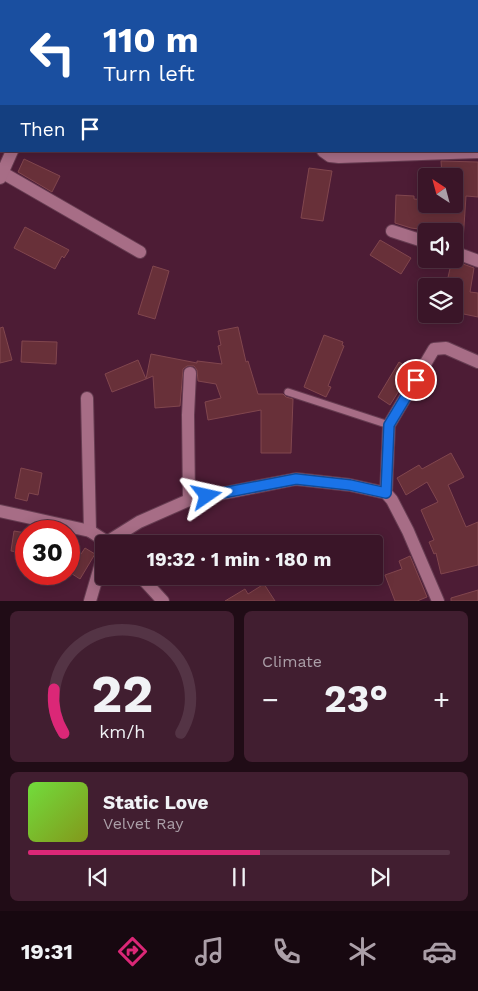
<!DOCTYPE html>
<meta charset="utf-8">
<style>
:root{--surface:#3a1528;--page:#411e30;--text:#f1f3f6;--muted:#ab9fa8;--line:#543445;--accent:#db2777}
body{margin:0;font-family:"Work Sans",sans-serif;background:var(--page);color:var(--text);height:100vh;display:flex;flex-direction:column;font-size:19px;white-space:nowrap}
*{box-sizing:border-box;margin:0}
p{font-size:16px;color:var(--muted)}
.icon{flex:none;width:28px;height:28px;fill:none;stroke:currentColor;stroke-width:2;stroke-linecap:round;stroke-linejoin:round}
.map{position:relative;height:601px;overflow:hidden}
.sheet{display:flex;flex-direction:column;gap:10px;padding:10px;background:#200c16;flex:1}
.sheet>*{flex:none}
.top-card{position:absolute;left:0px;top:0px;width:479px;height:152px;box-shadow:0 2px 12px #0003,0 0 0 1px var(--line);background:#1a4fa0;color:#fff;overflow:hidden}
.needle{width:32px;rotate:324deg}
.fabs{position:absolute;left:418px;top:168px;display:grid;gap:10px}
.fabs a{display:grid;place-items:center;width:45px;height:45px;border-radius:5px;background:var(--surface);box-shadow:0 2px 12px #0003,0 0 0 1px var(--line);font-size:25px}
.speed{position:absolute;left:15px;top:520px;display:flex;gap:10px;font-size:25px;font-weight:700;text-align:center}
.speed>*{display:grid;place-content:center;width:65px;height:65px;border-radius:50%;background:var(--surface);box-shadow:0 2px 12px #0003,0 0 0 1px var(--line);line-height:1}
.speed .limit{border:8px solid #d22;background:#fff;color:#111}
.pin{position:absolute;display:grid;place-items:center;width:42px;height:42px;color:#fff;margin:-21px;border:2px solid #fff;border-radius:50%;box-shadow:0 1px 5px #0007}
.me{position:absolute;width:55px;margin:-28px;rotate:79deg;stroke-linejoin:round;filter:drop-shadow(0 0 4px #0008)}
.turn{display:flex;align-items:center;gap:18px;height:105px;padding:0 20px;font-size:22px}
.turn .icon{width:65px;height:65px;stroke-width:2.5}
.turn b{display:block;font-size:35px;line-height:42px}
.then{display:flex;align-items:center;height:48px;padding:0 20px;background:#0003;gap:10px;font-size:19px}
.big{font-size:38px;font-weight:700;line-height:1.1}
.sheet .widget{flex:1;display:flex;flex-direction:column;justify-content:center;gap:8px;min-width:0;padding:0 18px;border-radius:8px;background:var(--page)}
.sheet .dial{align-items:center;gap:0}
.dial svg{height:130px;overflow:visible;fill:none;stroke:var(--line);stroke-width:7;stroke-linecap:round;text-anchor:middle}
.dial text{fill:var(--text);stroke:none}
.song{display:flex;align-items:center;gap:15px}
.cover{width:60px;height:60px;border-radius:8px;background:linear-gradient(135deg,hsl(100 70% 55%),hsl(70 70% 35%))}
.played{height:5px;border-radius:2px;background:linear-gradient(90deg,var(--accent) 55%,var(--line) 55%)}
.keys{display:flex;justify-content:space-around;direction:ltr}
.heat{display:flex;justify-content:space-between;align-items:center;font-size:28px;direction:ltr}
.sheet .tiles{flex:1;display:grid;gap:10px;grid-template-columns:1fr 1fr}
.widget:last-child{grid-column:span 2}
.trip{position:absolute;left:95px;top:535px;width:288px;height:50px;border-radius:5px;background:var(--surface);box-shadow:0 2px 12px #0003,0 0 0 1px var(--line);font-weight:700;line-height:50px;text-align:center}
.menu{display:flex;height:80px;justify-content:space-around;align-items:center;background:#170810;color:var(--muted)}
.menu .icon{width:35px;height:35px}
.menu .selected{color:var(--accent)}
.menu b{font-size:22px;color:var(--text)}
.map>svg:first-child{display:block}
.building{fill:#683039;stroke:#81464e}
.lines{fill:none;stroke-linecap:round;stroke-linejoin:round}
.service-casing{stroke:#663c51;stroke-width:9}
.minor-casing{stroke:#663c51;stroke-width:14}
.service{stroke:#a76d86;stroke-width:7}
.minor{stroke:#a76d86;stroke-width:12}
.route-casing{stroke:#114b97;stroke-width:12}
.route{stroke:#1a73e8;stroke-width:9}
</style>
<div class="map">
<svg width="478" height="601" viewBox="0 0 478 601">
<rect width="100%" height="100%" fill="#4d1c35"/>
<g class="building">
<path d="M24 159 60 176 52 192 18 172Z"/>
<path d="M441 161 478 162V197L466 196 463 241 454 240V231H419V229L411 228 395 223 396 195 414 196V199L426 200V204H454V176H442Z"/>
<path d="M309 168 332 171 323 221 301 218Z"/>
<path d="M25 227 69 250 64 258 62 256 55 269 14 248Z"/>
<path d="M380 240 411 258 401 274 370 255Z"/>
<path d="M452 260 474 268 470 292 478 293V317L454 312V286H446Z"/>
<path d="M153 266 169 271 155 319 138 314Z"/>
<path d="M3 327 12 360 0 363V328Z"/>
<path d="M238 327 246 362 248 361 258 394H283L286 397 293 399 291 453H261V410L208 420 205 402 221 398 216 384 198 381 197 370 194 366H187L183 369 180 406 155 408 153 376 146 379 151 354 197 363V361L222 364 218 346 221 345 218 331Z"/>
<path d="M324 335 343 342 342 345 344 346 328 386 331 387 326 397 304 387Z"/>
<path d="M22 341 57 342 56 364 21 362Z"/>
<path d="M138 360 146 379 112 392 105 374Z"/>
<path d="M399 362 412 370 390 405 378 397Z"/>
<path d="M451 453 464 477 448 485 466 527 478 522V565L441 574 436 553 434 554 429 542 434 540 421 510 438 502 427 482 406 495 397 478 419 465 422 469Z"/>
<path d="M21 468 42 473 38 495 29 493 27 501 15 498Z"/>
<path d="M14 531 26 533 25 553 11 551Z"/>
<path d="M69 542 81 554 85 548 95 554 80 579 69 572Z"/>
<path d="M410 556 427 597 417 601H395L385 575 402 569 399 561Z"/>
<path d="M264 584 275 601H225L245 589 248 594Z"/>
<path d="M478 590V601H451V598Z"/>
</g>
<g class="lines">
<g class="service-casing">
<path id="service" d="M288 392 389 425"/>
</g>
<g class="minor-casing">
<g id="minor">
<path d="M210 0 211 1"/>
<path d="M0 137 1 138"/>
<path d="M323 151 330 156 339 157 478 152"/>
<path d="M3 173 140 252"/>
<path d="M0 178 12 151"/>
<path d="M392 231 426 242"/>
<path d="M454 252 478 261"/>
<path d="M87 398 90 531"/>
<path d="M386 493 389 425 434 349 446 348 478 362"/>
<path d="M189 500 188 415 190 373"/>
<path d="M0 511 90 531 107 542 139 522 189 500 296 479 350 485 386 493 392 500 408 531 438 601"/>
<path d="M140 576 163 601"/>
<path d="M90 601 104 553"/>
</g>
</g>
<use href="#service" class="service"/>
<use href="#minor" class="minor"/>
</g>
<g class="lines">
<g class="route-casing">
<path id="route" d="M207 496 296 479 350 485 386 493 389 425 416 380"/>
</g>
<use href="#route" class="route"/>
</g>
</svg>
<div class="fabs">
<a><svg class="needle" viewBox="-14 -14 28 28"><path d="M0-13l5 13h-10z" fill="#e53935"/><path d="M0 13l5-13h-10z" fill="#ab9fa8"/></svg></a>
<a><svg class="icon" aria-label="sound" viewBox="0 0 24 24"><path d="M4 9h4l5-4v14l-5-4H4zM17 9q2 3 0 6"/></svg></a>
<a><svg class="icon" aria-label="layers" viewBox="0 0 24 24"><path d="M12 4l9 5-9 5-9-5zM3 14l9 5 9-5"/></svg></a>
</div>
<div class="speed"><div class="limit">30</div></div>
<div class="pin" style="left:416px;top:380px;background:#d93025"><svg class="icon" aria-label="arrive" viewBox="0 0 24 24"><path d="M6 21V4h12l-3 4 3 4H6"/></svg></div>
<svg class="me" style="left:207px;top:496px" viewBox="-20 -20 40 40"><path d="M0-17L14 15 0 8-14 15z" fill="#1a73e8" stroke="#fff" stroke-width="4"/></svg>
<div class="trip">19:32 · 1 min · 180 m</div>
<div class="top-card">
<div class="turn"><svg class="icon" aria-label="left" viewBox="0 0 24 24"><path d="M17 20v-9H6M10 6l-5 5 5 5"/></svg><div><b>110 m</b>Turn left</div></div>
<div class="then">Then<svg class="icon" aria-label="arrive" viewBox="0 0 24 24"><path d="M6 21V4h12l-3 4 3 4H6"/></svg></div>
</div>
</div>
<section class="sheet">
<div class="tiles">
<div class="widget dial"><svg viewBox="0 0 100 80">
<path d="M14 69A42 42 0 1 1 86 69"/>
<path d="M14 69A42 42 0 0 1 8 42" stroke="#db2777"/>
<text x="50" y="56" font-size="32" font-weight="700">22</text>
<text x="50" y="72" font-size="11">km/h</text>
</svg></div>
<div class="widget"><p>Climate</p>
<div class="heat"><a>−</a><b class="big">23°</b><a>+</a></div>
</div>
<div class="widget">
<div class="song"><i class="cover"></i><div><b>Static Love</b><p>Velvet Ray</p></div></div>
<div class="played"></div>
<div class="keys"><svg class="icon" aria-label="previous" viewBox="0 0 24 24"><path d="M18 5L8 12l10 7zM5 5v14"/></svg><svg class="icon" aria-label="pause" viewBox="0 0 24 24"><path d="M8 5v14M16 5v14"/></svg><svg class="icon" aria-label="next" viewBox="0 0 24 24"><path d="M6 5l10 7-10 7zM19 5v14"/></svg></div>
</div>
</div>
</section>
<nav class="menu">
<b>19:31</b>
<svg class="icon selected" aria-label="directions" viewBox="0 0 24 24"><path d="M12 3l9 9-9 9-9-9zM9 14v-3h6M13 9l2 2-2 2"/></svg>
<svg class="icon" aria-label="music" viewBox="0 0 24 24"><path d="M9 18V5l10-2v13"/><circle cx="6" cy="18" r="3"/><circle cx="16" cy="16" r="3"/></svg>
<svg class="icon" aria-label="phone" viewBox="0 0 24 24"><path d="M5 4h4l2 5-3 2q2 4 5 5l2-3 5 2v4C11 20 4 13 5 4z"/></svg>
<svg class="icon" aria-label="climate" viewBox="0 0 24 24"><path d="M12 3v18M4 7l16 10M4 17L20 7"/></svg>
<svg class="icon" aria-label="car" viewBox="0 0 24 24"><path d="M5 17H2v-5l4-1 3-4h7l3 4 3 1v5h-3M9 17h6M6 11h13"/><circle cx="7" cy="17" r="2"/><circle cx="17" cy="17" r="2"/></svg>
</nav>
